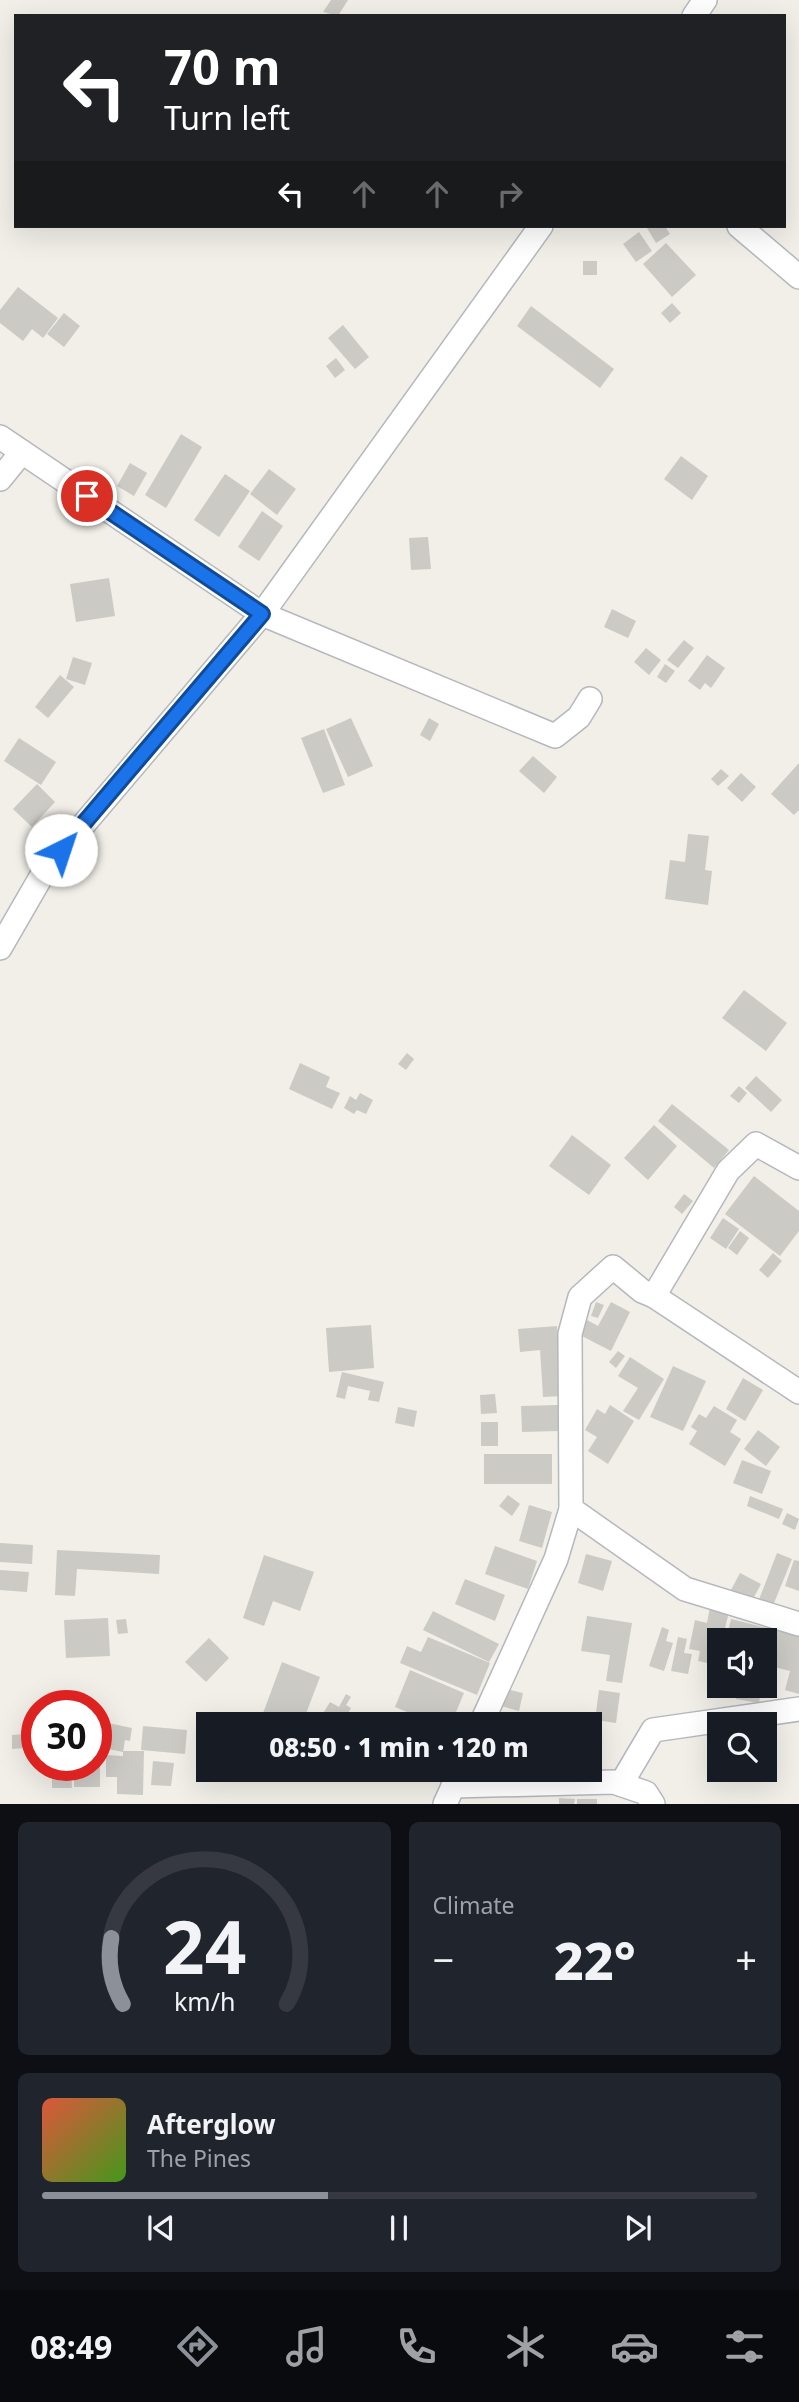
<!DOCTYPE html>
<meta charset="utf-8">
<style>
:root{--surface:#171b24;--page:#20242c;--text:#f1f3f6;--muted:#9ea1a6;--line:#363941;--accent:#8c9099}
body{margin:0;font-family:"Noto Sans",sans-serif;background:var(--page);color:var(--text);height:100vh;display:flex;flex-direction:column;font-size:26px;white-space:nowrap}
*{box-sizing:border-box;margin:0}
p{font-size:23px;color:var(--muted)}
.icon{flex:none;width:38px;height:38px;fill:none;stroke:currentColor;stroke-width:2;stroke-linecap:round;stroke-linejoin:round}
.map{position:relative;height:1804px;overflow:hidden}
.panel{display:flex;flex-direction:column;gap:18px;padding:18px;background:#0d0f14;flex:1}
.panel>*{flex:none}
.guide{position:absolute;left:14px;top:14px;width:772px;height:214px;border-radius:0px;box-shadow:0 7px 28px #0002;background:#202124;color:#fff;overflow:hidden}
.tools{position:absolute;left:707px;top:1628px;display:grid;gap:14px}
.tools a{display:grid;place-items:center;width:70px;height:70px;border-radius:0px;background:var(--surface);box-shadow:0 7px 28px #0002;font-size:35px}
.speed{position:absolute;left:21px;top:1690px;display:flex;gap:14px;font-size:35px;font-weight:700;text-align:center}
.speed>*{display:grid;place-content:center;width:91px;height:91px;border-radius:50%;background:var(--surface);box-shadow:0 7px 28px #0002;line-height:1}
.speed .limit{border:10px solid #d22;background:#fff;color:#111}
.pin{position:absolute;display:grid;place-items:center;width:60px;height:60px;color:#fff;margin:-30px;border:4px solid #fff;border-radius:50%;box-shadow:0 2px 7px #0007}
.me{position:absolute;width:77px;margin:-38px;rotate:41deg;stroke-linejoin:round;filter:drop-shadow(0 0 5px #0008)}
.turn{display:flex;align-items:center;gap:24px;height:147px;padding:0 35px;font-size:32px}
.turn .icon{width:91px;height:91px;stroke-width:2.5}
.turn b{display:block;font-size:49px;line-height:60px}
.lanes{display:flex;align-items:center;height:66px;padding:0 35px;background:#0003;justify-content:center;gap:35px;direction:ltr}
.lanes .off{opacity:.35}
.big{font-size:52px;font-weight:800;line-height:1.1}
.panel .card{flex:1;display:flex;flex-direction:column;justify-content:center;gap:10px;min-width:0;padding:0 24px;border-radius:10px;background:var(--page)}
.panel .dial{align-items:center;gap:0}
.dial svg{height:182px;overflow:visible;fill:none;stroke:var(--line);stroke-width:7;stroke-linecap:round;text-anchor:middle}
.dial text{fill:var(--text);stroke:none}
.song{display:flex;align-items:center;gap:21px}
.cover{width:84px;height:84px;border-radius:10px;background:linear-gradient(135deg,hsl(10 70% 55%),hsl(100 70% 35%))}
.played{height:7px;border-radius:4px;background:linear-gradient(90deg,var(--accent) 40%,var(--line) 40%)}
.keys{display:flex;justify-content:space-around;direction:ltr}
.heat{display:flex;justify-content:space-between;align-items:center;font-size:38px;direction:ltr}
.panel .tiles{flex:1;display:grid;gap:18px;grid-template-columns:1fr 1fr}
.card:last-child{grid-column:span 2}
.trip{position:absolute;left:196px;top:1712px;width:406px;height:70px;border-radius:0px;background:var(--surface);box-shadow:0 7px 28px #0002;font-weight:800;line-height:70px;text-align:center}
.dock{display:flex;height:112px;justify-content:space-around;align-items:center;background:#090b0e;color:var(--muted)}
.dock .icon{width:49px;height:49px}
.dock .on{color:var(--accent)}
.dock b{font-size:32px;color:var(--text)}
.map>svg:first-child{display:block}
.building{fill:#cccac5}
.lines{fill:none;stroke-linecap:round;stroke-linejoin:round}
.street-casing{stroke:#b5b8bc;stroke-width:26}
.street{stroke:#fff;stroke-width:23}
.route-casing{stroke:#114b97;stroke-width:18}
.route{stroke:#1a73e8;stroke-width:12}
</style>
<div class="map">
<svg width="799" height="1804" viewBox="0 0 799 1804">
<rect width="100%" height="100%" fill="#f1efe8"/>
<g class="building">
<path d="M331 0H348L338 16 323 12Z"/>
<path d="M651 226H665L670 234 656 243 647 228Z"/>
<path d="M639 232 652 251 636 262 623 244Z"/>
<path d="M666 243 696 275 672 297 643 264Z"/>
<rect x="583" y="261" width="14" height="14"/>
<path d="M18 287 58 318 43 338 32 329 23 341 0 323V310Z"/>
<path d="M672 303 681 313 670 323 661 313Z"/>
<path d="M531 306 614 369 600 388 517 326Z"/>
<path d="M64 313 80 326 64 347 47 334Z"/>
<path d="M343 325 369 357 355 369 328 338Z"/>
<path d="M336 358 345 370 335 378 326 366Z"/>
<path d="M181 434 202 447 166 508 145 495Z"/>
<path d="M681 456 708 476 692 500 664 479Z"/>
<path d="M130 463 147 473 134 496 117 486Z"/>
<path d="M269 469 296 489 277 515 250 494Z"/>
<path d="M225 474 250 491 219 537 194 520Z"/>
<path d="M262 511 283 526 259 561 238 547Z"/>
<path d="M428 537 431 569 411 570 409 538Z"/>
<path d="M109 578 115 616 76 622 70 584Z"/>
<path d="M612 609 636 621 628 638 604 627Z"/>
<path d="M684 640 694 648 678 668 667 660Z"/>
<path d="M646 648 661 660 649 675 634 662Z"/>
<path d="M707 655 725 668 711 688 705 683 700 690 688 681Z"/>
<path d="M73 657 92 663 85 685 66 679Z"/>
<path d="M665 664 675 671 666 683 657 677Z"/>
<path d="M60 675 74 687 48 718 35 707Z"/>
<path d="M351 718 373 766 348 777 326 729Z"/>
<path d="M429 718 439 724 430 741 420 735Z"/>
<path d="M324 729 345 785 323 793 301 738Z"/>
<path d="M19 738 56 762 41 785 4 761Z"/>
<path d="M533 756 557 777 544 793 519 771Z"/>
<path d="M799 763V810L794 815 771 794Z"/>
<path d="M721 769 729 776 718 786 711 779Z"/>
<path d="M741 773 756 787 742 802 727 788Z"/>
<path d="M37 784 55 802 32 827 13 809Z"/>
<path d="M688 834 709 836 705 870 712 871 708 905 665 899 670 860 685 862Z"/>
<path d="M744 990 787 1023 766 1051 722 1018Z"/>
<path d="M407 1053 414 1059 406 1070 398 1064Z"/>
<path d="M300 1063 330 1077 326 1087 340 1093 332 1109 289 1089Z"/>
<path d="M756 1076 782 1100 771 1112 745 1088Z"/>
<path d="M739 1086 747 1093 739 1103 730 1096Z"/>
<path d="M360 1093 373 1100 366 1114 357 1110 354 1114 344 1108 350 1096 356 1100Z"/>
<path d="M672 1104 729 1150 714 1168 658 1121Z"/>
<path d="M654 1125 677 1146 648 1180 624 1158Z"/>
<path d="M572 1135 611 1165 589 1195 549 1166Z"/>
<path d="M754 1176 799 1211V1231L780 1256 725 1214Z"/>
<path d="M684 1194 693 1201 682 1214 674 1207Z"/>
<path d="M723 1218 739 1229 726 1249 710 1238Z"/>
<path d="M740 1231 749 1238 737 1255 728 1248Z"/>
<path d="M773 1253 782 1261 768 1278 759 1270Z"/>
<path d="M596 1302 604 1305 598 1318 591 1316Z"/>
<path d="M611 1302 630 1312 611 1351 580 1335 587 1320 598 1326Z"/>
<path d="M371 1325 374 1368 329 1372 326 1328Z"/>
<path d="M557 1326 562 1396 543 1397 540 1350 520 1352 518 1329Z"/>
<path d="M618 1351 625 1356 616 1368 609 1362Z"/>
<path d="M630 1357 664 1379 639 1420 623 1411 638 1388 618 1376Z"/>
<path d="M673 1366 706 1381 683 1431 650 1417Z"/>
<path d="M342 1372 384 1382 379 1402 368 1400 370 1391 348 1386 345 1399 336 1397Z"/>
<path d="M743 1378 763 1390 745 1421 726 1409Z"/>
<path d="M495 1394 497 1413 481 1414 480 1395Z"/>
<path d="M558 1405 559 1431 522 1432 521 1406Z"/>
<path d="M610 1405 634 1421 608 1464 588 1451 597 1437 585 1430 597 1409 605 1414Z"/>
<path d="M714 1406 737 1420 730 1432 741 1439 725 1466 689 1444 697 1431 691 1427 699 1414 706 1418Z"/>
<path d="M398 1407 417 1411 414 1427 395 1423Z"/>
<rect x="481" y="1422" width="17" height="24"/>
<path d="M758 1430 780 1447 766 1466 744 1449Z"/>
<rect x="484" y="1454" width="68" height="30"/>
<path d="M742 1460 771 1471 762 1494 733 1483Z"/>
<path d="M508 1495 520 1504 512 1516 499 1506Z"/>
<path d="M750 1496 783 1509 779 1519 747 1506Z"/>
<path d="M529 1505 552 1512 542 1548 519 1541Z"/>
<path d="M787 1513 799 1519 795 1530 782 1524Z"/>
<path d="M0 1543 33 1545 32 1564 0 1562Z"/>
<path d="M495 1546 537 1561 528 1589 485 1574Z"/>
<path d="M57 1550 160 1555 159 1574 77 1569 75 1596 55 1595Z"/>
<path d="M777 1553 792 1559 772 1608 758 1602Z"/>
<path d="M586 1554 612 1561 603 1591 578 1583Z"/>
<path d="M264 1555 314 1572 300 1611 273 1601 264 1626 243 1618Z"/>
<path d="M794 1560 799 1561V1591L785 1586Z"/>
<path d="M0 1570 29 1572 27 1592 0 1590Z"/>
<path d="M740 1573 761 1584 752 1601 731 1590Z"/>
<path d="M465 1579 505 1595 495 1621 455 1604Z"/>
<path d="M710 1607 729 1612 722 1640H719L716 1665 698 1661 700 1651 689 1649 695 1620 707 1623Z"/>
<path d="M433 1611 499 1644 489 1662 423 1630Z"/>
<path d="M587 1616 632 1623 622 1683 606 1681 610 1655 581 1651Z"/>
<path d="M108 1618 110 1656 66 1658 64 1620Z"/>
<path d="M126 1619 128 1633 118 1634 116 1620Z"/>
<path d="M731 1619 771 1629 766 1650 765 1640H726Z"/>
<path d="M662 1627 669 1630 666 1641 673 1643 664 1671 649 1666Z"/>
<path d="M775 1630 799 1636V1694L785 1690 790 1671 766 1665Z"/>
<path d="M428 1637 490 1663 477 1695 400 1663 407 1646 421 1652Z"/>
<path d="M678 1637 687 1639 684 1653 692 1654 688 1674 671 1671Z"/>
<path d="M209 1638 229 1658 206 1682 185 1662Z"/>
<path d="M282 1662 320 1677 302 1724H259Z"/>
<path d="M410 1670 464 1693 451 1724H436L395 1707Z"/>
<path d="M738 1685H762L759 1703 736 1699Z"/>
<path d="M708 1687 730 1690 729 1698 708 1696Z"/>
<path d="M506 1689 523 1693 519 1711 501 1706Z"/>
<path d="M599 1690 620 1693 616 1723 595 1720Z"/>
<path d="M346 1694 351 1697 346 1705 351 1708 342 1724 322 1715 330 1702 339 1707Z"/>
<path d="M497 1714 541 1718 540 1724H496Z"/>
<path d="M108 1723 132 1728 130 1741 125 1740 123 1752 103 1748Z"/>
<path d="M143 1726 187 1730 185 1754 141 1750Z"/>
<path d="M96 1732H100V1787H74V1766H96Z"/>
<path d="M25 1734V1748L12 1749V1735Z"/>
<path d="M123 1751H144L143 1795 117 1794V1777H106V1755L123 1756Z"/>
<path d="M153 1761 174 1763 171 1786 151 1785Z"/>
<path d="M52 1766H71L72 1788H52Z"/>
<path d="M376 1769H424L422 1780Z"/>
<path d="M559 1798 575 1799 574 1804H559Z"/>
<rect x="577" y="1799" width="20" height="5"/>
</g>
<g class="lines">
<g class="street-casing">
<g id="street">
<path d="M694 16 705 0"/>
<path d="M739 226 799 277"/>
<path d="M0 437 262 614 555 736 579 717 590 699"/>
<path d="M0 479 22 452"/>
<path d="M0 948 45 870 262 614 541 226"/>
<path d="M654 1296 728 1171 756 1144 799 1168"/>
<path d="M571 1509 685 1589 799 1624"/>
<path d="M481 1724 556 1559 571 1509 570 1334 580 1297 613 1267 642 1291 654 1296 799 1392"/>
<path d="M621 1784 653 1730 799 1709"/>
<path d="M453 1786 614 1782 646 1793 653 1804"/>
<path d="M445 1804 461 1769"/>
</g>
</g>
<use href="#street" class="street"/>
</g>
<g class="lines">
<g class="route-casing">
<path id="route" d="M61 850 262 614 87 496"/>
</g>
<use href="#route" class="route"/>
</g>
</svg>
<div class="tools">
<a><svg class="icon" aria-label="sound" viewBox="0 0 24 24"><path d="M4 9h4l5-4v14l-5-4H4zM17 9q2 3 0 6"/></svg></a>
<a><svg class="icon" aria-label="search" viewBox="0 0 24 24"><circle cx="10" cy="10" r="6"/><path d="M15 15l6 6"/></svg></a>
</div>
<div class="speed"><div class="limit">30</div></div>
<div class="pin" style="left:87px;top:496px;background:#d93025"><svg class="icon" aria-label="arrive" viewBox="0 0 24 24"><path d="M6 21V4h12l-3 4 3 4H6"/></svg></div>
<svg class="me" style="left:61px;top:850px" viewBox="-20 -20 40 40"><circle r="19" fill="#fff"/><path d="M0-13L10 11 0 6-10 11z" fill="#1a73e8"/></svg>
<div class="trip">08:50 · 1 min · 120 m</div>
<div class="guide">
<div class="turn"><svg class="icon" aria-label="left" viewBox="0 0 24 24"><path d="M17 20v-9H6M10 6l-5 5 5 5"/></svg><div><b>70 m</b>Turn left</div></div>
<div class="lanes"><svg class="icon" aria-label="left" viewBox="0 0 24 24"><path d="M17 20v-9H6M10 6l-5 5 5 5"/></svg><svg class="icon off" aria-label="ahead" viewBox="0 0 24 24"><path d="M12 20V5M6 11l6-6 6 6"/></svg><svg class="icon off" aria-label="ahead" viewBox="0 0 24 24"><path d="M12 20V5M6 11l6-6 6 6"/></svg><svg class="icon off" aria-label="right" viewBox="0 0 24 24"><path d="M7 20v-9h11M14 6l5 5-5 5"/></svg></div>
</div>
</div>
<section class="panel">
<div class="tiles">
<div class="card dial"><svg viewBox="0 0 100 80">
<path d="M14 69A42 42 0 1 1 86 69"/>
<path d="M14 69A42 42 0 0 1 9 40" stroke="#8c9099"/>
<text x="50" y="56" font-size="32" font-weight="700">24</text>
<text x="50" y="72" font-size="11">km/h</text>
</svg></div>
<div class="card"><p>Climate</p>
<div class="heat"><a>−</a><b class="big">22°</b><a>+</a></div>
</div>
<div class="card">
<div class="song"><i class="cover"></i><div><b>Afterglow</b><p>The Pines</p></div></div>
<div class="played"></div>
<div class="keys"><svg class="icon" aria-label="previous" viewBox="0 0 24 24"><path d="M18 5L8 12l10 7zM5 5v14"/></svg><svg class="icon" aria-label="pause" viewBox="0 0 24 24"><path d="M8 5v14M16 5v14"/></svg><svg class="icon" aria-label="next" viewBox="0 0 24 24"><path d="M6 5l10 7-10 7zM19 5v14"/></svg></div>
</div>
</div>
</section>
<nav class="dock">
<b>08:49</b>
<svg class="icon on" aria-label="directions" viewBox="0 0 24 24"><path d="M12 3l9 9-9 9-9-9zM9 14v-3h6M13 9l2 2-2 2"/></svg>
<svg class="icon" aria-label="music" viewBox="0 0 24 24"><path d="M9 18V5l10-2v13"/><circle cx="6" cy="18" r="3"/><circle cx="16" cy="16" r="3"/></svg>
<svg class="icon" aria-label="phone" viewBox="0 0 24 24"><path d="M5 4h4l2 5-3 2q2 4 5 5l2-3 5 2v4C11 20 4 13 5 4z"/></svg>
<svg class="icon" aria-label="climate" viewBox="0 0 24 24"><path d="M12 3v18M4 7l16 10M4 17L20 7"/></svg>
<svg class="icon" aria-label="car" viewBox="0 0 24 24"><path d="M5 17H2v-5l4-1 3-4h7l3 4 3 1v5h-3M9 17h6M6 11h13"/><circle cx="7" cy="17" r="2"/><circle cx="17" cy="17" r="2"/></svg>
<svg class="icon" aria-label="filters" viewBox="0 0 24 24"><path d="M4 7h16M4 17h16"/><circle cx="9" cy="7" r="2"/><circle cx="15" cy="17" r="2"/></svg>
</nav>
